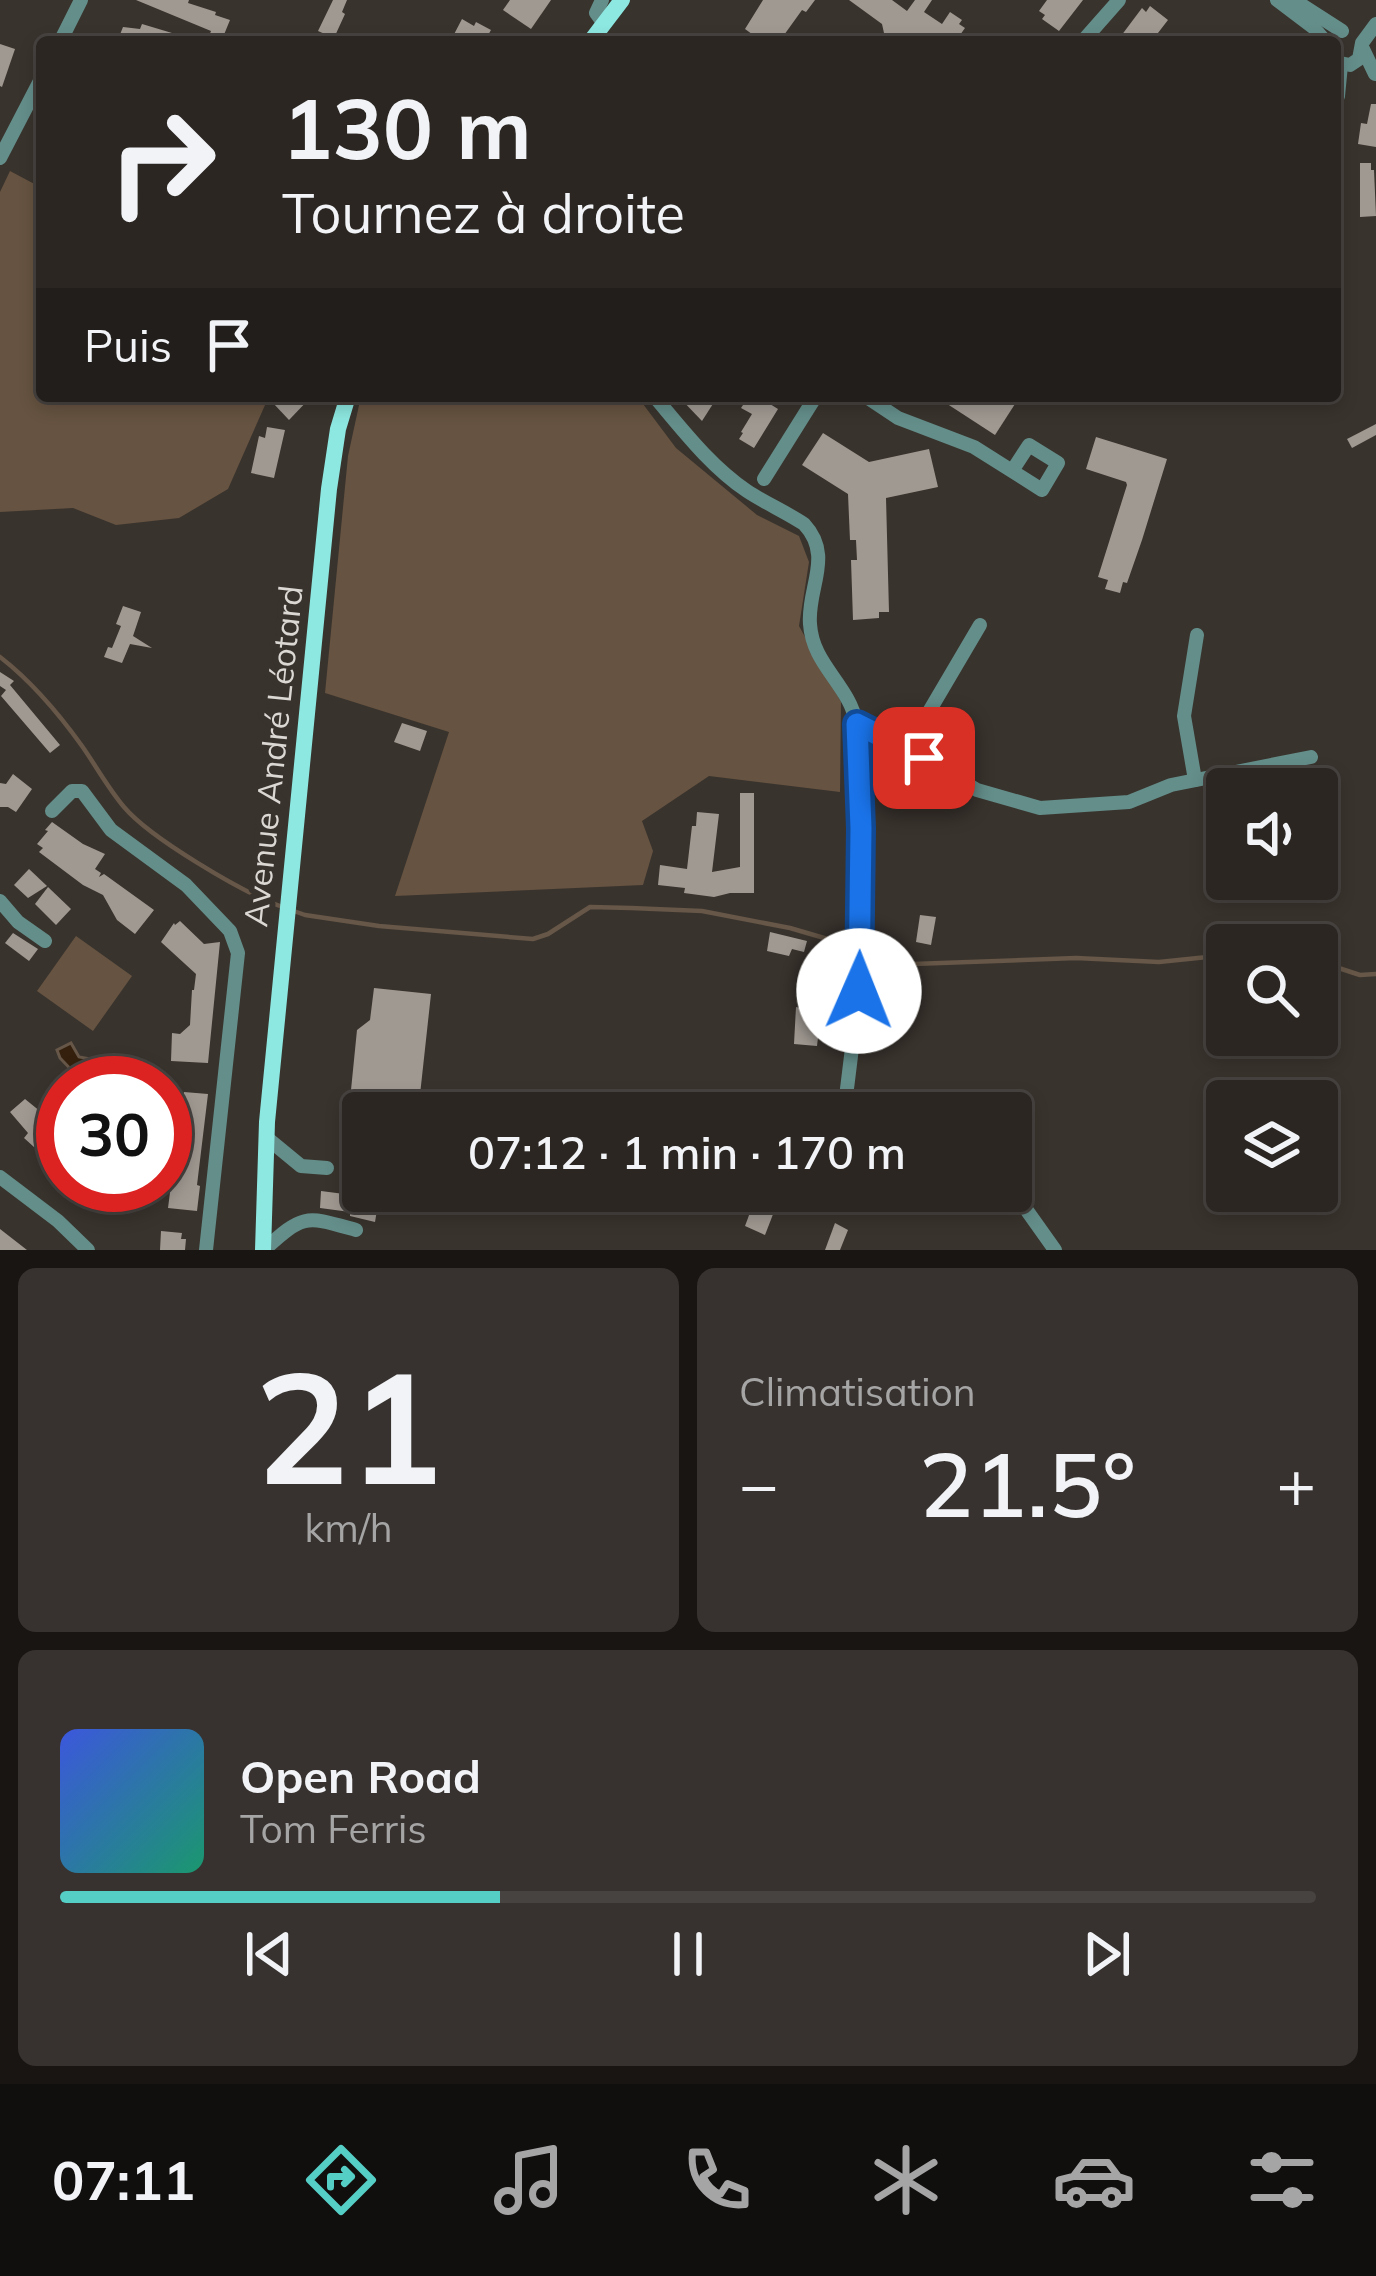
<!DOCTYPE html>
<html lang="fr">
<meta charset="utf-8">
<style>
:root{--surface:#2b2622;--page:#37322f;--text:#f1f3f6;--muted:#a6a5a5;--line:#474340;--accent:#55cec6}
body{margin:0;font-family:Mulish,sans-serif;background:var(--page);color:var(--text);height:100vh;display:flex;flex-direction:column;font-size:45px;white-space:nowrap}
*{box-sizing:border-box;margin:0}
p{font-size:39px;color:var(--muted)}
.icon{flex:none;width:66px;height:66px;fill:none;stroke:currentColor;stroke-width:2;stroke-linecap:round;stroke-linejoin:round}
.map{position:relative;height:1250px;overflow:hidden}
.panel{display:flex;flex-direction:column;gap:18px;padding:18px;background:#181513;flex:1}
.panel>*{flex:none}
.guide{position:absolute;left:36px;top:36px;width:1305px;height:366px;border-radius:12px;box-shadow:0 6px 18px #0003,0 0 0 3px var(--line);background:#2b2622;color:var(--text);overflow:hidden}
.controls{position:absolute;left:1206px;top:768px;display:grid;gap:24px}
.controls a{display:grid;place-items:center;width:132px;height:132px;border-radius:12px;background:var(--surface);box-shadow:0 6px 18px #0003,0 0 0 3px var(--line);font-size:60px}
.speed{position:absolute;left:36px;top:1056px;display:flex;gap:24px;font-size:60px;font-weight:700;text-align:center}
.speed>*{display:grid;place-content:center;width:156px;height:156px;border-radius:50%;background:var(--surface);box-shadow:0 6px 18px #0003,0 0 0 3px var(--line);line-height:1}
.speed .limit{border:18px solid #d22;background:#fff;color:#111}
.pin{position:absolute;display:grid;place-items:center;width:102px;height:102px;color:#fff;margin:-51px;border-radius:24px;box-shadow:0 6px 18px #0006}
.me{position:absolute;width:132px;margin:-66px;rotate:1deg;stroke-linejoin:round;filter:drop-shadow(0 0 9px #0008)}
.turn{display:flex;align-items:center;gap:42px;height:252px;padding:0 48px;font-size:54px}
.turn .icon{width:156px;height:156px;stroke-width:2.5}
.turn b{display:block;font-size:84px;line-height:102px}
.then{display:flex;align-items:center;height:114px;padding:0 48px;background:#0003;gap:24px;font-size:45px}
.big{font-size:90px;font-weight:600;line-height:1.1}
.panel .card{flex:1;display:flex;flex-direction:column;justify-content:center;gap:18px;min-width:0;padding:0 42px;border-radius:18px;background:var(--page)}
.panel .dial{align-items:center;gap:0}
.dial b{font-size:156px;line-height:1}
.song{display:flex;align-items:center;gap:36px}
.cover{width:144px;height:144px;border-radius:18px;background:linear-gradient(135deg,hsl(230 70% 55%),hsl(160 70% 35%))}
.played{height:12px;border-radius:6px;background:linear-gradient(90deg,var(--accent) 35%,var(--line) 35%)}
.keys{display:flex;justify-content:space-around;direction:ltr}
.heat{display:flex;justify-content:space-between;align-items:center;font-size:66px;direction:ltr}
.panel .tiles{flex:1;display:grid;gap:18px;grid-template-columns:1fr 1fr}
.card:last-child{grid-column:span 2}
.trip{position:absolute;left:342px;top:1092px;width:690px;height:120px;border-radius:12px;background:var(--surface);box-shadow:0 6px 18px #0003,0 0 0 3px var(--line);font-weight:600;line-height:120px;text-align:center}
.tabs{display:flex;height:192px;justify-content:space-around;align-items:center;background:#110f0e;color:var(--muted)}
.tabs .icon{width:84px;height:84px}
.tabs .selected{color:var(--accent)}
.tabs b{font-size:54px;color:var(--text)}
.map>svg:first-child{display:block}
.green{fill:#665341}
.water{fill:#34200c;stroke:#665748;stroke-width:3}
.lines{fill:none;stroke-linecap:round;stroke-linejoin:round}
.stream{stroke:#665748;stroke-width:4.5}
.building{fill:#a09992}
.minor{stroke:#648e8a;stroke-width:14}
.major{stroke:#8de8e1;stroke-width:16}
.route-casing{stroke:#114b97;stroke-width:30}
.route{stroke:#1a73e8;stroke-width:21}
.labels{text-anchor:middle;stroke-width:12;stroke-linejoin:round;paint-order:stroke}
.street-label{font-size:33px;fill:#dbd7d3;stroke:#39332d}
</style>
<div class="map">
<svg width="1376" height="1250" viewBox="0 0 1376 1250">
<rect width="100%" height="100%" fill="#39332d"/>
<g class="green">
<path d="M10 171 42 188V396H269L228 489 179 518 116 525 73 508 0 512V192Z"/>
<path d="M361 396H637L676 448 757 515 799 536 809 562 799 626 841 702 840 792 709 776 642 821 653 851 643 885 395 896 449 732 325 693 348 456Z"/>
<path d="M76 936 132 976 93 1031 37 991Z"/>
</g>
<path class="water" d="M71 1043 79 1057 97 1060 101 1076 81 1080 60 1058 57 1050Z"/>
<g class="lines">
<g class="stream">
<path d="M0 657C31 681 59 714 82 746 96 766 108 788 124 807 150 838 242 892 280 906"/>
<path d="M291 910 305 915 379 926 533 939 548 934 590 907 631 908 702 911 790 928 913 964 1076 958 1159 962 1227 955"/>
<path d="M1317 961 1360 975 1376 974"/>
</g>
</g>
<g class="building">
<path d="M136 0H189L188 3 216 12 215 15 230 20 221 42H207L211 31Z"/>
<path d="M333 0H347L342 12 345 14 334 38 318 31Z"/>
<path d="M510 0H551L531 29 503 10Z"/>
<path d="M763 0H815L806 12 802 10 779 42H763L745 29Z"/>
<path d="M849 0H892L907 11 915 0H932L924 12 942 24 950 12 962 20 959 24 965 28 955 42H886L882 24Z"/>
<path d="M1047 0H1083L1059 31 1042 19 1045 15 1039 11Z"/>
<path d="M1150 6 1168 20 1151 42H1128L1121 36 1142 8 1146 12Z"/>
<path d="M462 19 474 26 476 22 491 30 484 42H450Z"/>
<path d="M142 24 192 39V42H117L123 27 140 29Z"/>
<path d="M0 44 15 49 2 87 0 86Z"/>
<path d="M1371 104H1376V147L1358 144 1361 123 1367 124Z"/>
<path d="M1360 163H1371V170H1374L1376 216 1360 217Z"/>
<path d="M280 396H312L289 420 273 403Z"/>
<path d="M678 396H718L702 421Z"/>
<path d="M749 396H757L778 409 754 448 739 439 743 433 741 432 752 414 741 408Z"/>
<path d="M935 396H1003L1015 404 995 435Z"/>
<path d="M1376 424V435L1352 448 1347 439Z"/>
<path d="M267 427 285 430 274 478 251 473 259 436 265 438Z"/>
<path d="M823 433 869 462 929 449 938 487 886 498 889 612H879V618L853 620 851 560H857L856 540H850L848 494 802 465Z"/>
<path d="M1096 437 1167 459 1142 540 1127 583 1123 582 1120 593 1105 589 1108 580 1098 577 1127 485 1126 482 1086 469Z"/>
<path d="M123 606 141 612 133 636 152 648 130 644 122 663 104 657 108 647 112 648 121 626 116 624Z"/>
<path d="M0 672 14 681 10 685 60 745 50 753 1 696 6 690 0 686Z"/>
<path d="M402 723 427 731 420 751 394 742Z"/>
<path d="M13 774 32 789 16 812 8 807H0V783L6 784Z"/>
<path d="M740 793H754V893H730L714 897 684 893 685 888 658 885 660 865 687 869 692 826H696L697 812 719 814 712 872 740 867Z"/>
<path d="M52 822 83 844 105 854 95 869 101 873 99 877 104 874 154 910 135 934 117 920 103 895 83 885 39 852 43 848 37 844 48 831 45 830Z"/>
<path d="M29 869 47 886 28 898 14 885Z"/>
<path d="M48 887 71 909 56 925 35 904Z"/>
<path d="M920 915 936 917 931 945 916 942Z"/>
<path d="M180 921 204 944 220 942 208 1063 171 1061 172 1033 180 1034 190 1025 192 990H194L196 974 161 942 174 923 175 925Z"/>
<path d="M770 932 807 941 804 952 792 949 789 956 767 951Z"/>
<path d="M13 933 38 949 29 961 5 943Z"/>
<path d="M834 965 848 968V990L837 988 839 978 832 977Z"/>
<path d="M374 988 431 994 418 1113H363V1164L345 1143 346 1132 341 1125 348 1120 357 1030 370 1020Z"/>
<path d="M796 1007 809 1010 808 1019 820 1021 817 1046 794 1044Z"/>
<path d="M184 1092 208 1094 197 1185 200 1186 197 1211 168 1208 173 1169 168 1168 167 1146 173 1147Z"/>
<path d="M25 1099 41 1112 44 1110 52 1118 40 1132 44 1137 34 1147 24 1138 28 1133 10 1112Z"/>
<path d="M356 1165H363V1191H389L387 1211 377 1210 375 1222 350 1216V1212L320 1208 321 1191 352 1195Z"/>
<path d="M758 1191H782L765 1235 745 1226Z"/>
<path d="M835 1223 848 1230 840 1250H825Z"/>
<path d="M0 1229 27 1250H0Z"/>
<path d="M161 1231 182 1233 181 1239H186L185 1250H160Z"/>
</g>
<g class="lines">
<g class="minor">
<path d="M602 0 596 13 604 24"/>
<path d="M1277 0 1314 28 1326 42"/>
<path d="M1294 0 1342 31"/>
<path d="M60 42 81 0"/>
<path d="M1082 42 1119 0"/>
<path d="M1363 49 1375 74"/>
<path d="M1335 62 1350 65 1359 59 1362 43 1376 24"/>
<path d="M1335 103 1338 96 1341 65"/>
<path d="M0 158 42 77"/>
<path d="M654 396C682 429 710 466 747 491 765 503 786 512 804 524 834 556 807 588 810 624 812 656 834 674 848 700 858 718 858 736 860 756L859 991 845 1105 849 1113"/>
<path d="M865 396 898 418 974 447 1042 490 1058 463 1029 445 1012 471"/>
<path d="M764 479 816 396"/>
<path d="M857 724 924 758 977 790 1040 808 1129 802 1171 785 1311 757"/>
<path d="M907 749 980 625"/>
<path d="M1195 780 1184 716 1197 635"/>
<path d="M52 811 72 791H82L111 830 186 885 230 931 238 953 206 1250"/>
<path d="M0 901 18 922 45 941"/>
<path d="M267 1138 301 1166 327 1168"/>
<path d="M0 1177 58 1221 88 1250"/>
<path d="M1011 1188 1055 1250"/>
<path d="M264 1250C304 1213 306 1216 356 1230"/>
</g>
<g class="major">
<path d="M590 42 622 0"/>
<path d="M263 1250 267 1122 329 489 338 429 348 396"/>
</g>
</g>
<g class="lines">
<g class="route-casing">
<path id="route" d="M859 991 861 828 857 724 924 758"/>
</g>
<use href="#route" class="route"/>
</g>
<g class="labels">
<g class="street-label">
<text transform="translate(273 756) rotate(-84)" y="12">Avenue André Léotard</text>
</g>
</g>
</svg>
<div class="controls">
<a><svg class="icon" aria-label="sound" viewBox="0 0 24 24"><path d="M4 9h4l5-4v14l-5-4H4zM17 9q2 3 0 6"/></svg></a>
<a><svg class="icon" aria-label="search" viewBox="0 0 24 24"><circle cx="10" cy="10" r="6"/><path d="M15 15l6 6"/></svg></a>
<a><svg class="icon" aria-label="layers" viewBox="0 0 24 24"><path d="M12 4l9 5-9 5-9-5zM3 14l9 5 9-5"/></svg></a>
</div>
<div class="speed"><div class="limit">30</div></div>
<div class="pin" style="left:924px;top:758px;background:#d93025"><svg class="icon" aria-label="arrive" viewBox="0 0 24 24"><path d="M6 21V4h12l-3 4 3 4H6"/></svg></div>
<svg class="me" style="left:859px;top:991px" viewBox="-20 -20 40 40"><circle r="19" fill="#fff"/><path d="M0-13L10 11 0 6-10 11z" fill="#1a73e8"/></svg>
<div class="trip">07:12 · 1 min · 170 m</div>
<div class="guide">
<div class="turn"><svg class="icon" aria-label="right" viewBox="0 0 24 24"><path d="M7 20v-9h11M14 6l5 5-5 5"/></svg><div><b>130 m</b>Tournez à droite</div></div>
<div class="then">Puis<svg class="icon" aria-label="arrive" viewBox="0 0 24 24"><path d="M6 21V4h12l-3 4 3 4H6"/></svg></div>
</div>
</div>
<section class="panel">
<div class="tiles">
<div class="card dial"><b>21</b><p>km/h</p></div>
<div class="card"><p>Climatisation</p>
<div class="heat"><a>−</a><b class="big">21.5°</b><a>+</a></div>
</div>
<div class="card">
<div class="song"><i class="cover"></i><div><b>Open Road</b><p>Tom Ferris</p></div></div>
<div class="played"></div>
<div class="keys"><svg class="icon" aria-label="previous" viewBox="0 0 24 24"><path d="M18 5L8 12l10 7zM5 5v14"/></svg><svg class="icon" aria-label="pause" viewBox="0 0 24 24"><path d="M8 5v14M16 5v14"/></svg><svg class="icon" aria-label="next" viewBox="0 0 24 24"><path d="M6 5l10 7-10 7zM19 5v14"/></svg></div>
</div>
</div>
</section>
<nav class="tabs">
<b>07:11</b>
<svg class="icon selected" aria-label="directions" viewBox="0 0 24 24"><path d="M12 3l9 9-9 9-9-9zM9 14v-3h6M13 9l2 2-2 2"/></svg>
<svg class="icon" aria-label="music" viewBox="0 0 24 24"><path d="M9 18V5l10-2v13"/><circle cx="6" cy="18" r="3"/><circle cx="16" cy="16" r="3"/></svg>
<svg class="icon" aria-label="phone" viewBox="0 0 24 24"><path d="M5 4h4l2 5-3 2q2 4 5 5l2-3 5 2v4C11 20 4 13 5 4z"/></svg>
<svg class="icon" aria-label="climate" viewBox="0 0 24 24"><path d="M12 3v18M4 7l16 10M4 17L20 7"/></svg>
<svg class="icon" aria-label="car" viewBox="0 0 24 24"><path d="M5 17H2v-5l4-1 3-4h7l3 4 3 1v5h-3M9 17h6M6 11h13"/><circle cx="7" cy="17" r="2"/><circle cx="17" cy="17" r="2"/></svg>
<svg class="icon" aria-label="filters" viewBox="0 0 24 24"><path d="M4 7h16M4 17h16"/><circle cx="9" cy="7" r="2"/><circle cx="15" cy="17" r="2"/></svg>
</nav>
